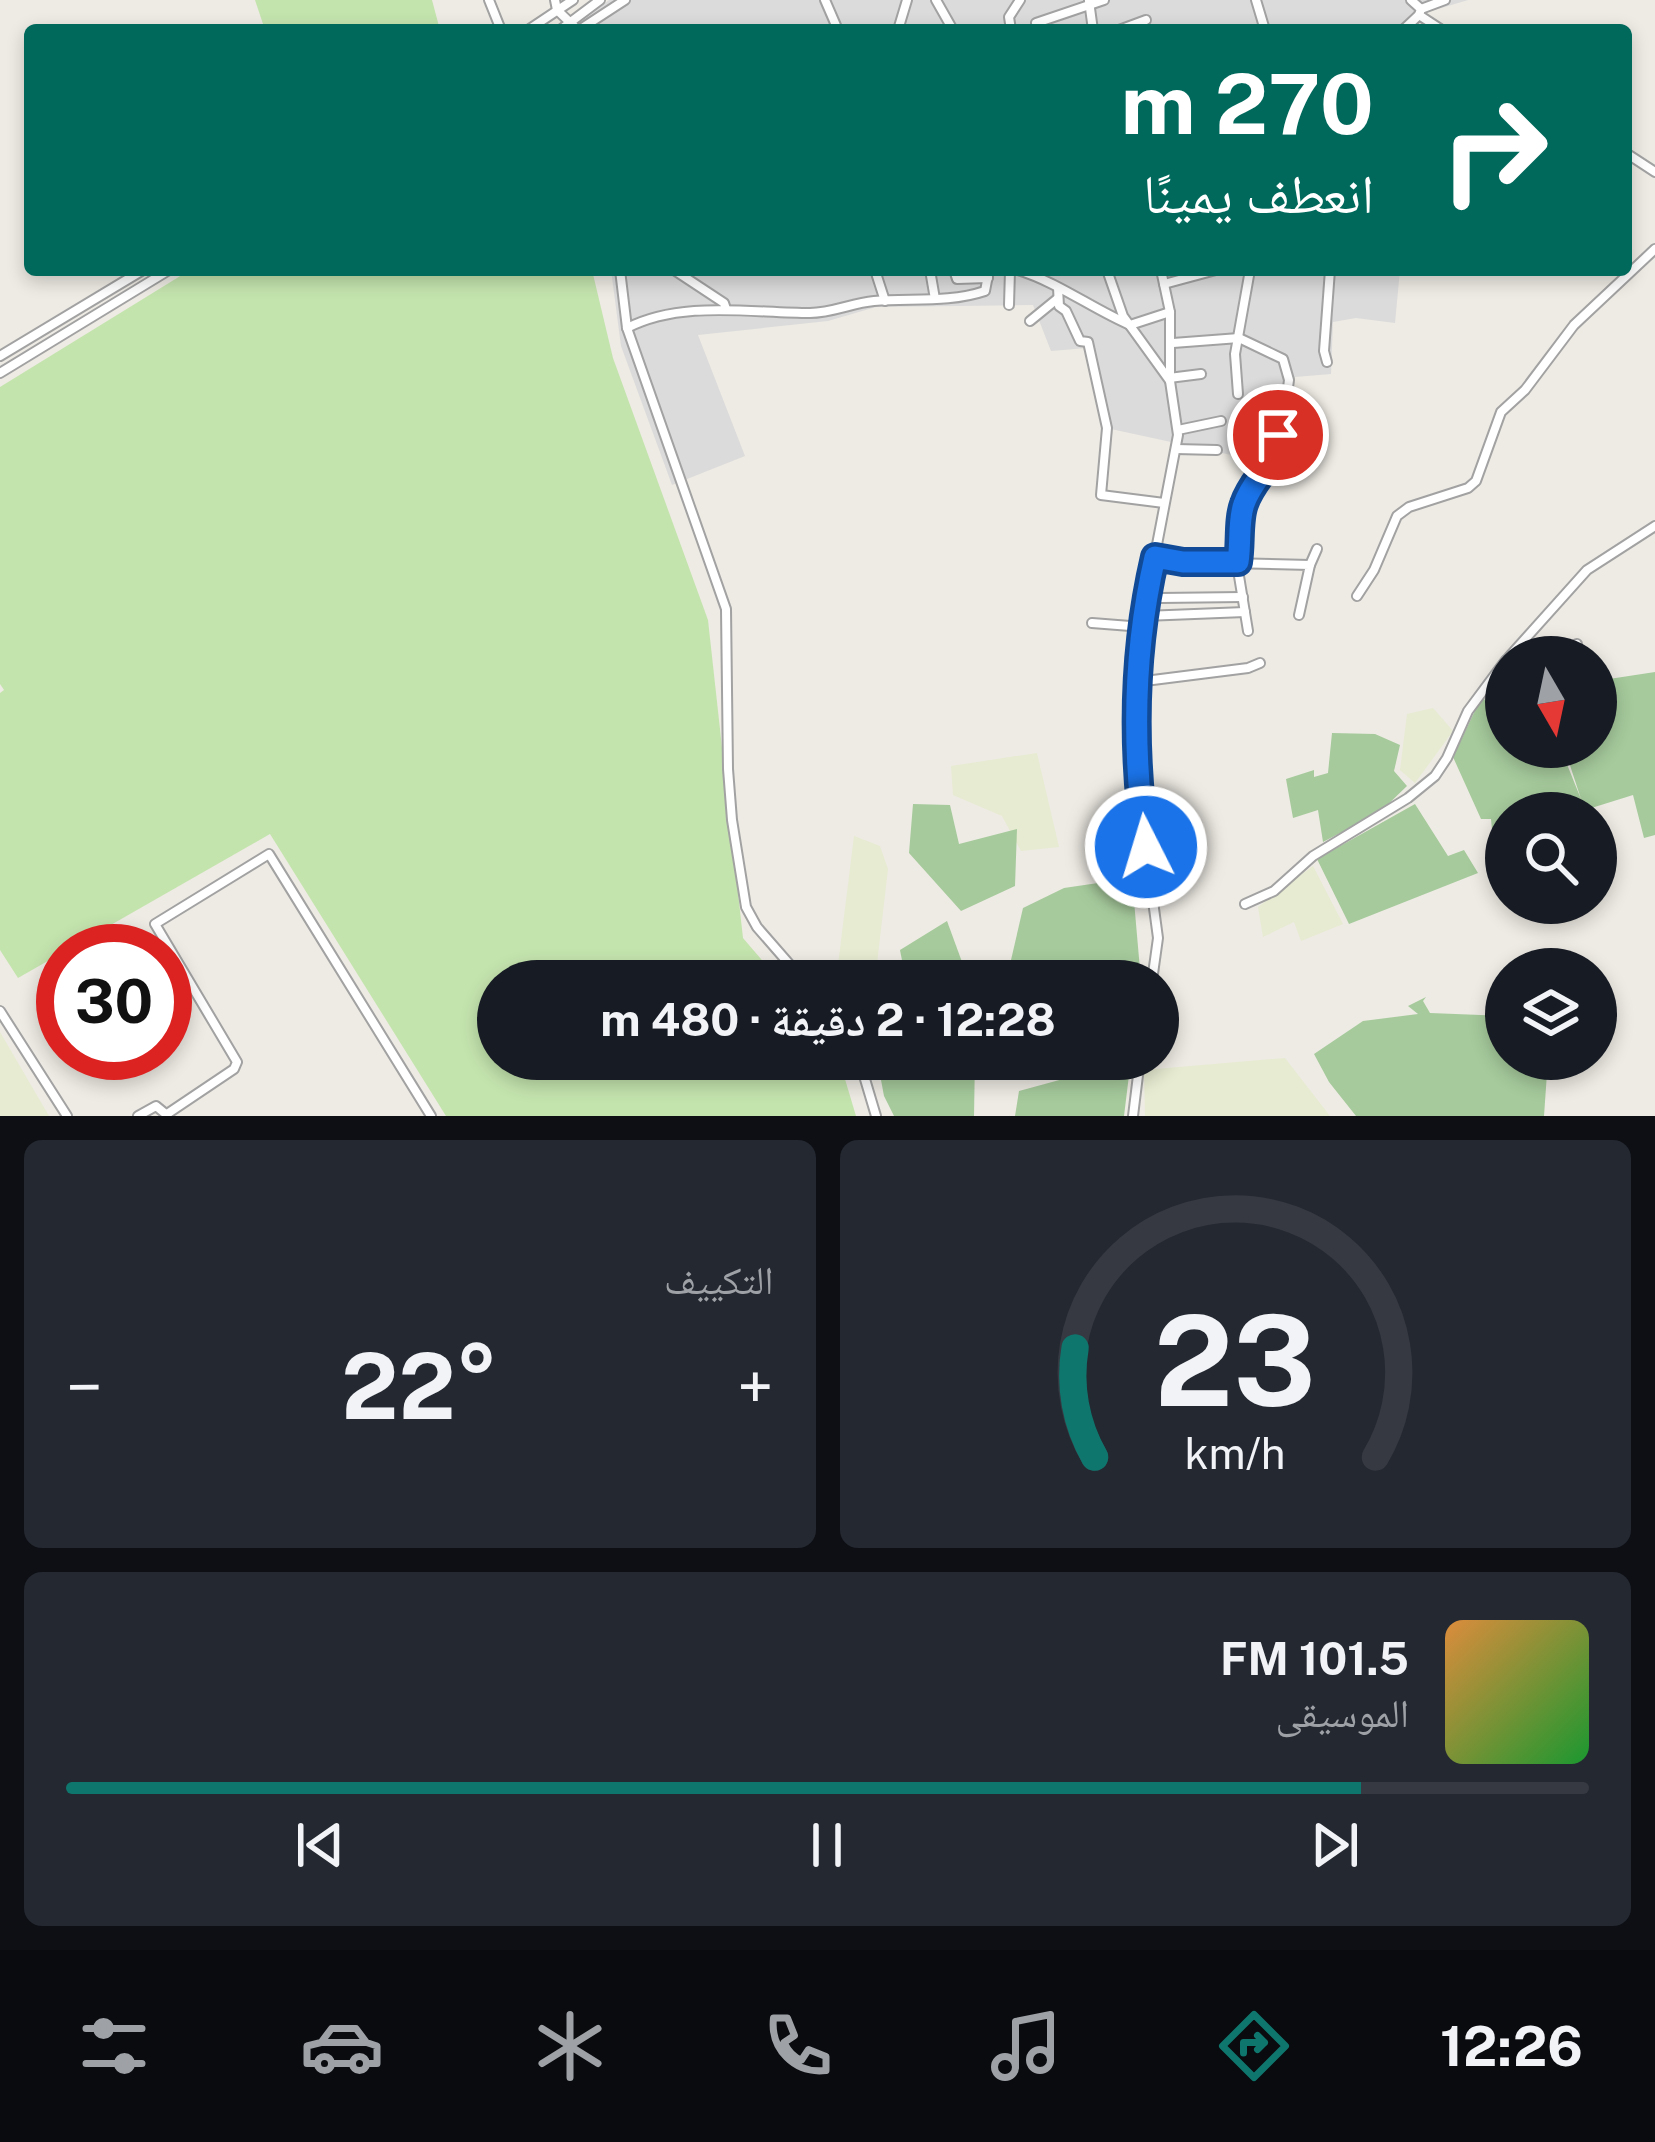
<!DOCTYPE html>
<html lang="ar">
<meta charset="utf-8">
<style>
:root{--surface:#171b24;--page:#242831;--text:#f1f3f6;--muted:#9ea1a6;--line:#363941;--accent:#0f766e}
body{margin:0;font-family:"Public Sans","Noto Naskh Arabic",sans-serif;background:var(--page);color:var(--text);direction:rtl;height:100vh;display:flex;flex-direction:column;font-size:45px;white-space:nowrap}
*{box-sizing:border-box;margin:0}
p{font-size:39px;color:var(--muted)}
.icon{flex:none;width:66px;height:66px;fill:none;stroke:currentColor;stroke-width:2;stroke-linecap:round;stroke-linejoin:round}
.map{position:relative;height:1116px;overflow:hidden;direction:ltr}
.drawer{display:flex;flex-direction:column;gap:24px;padding:24px;background:#0d0f14;flex:1}
.drawer>*{flex:none}
.hud{position:absolute;left:24px;top:24px;width:1608px;height:252px;border-radius:12px;box-shadow:0 6px 18px #0003;direction:rtl;background:#00695c;color:#fff;overflow:hidden}
.needle{width:78px;rotate:171deg}
.controls{position:absolute;left:1485px;top:636px;display:grid;gap:24px}
.controls a{display:grid;place-items:center;width:132px;height:132px;border-radius:50%;background:var(--surface);box-shadow:0 6px 18px #0003;font-size:60px}
.speed{position:absolute;left:36px;top:924px;display:flex;gap:24px;font-size:60px;font-weight:700;text-align:center}
.speed>*{display:grid;place-content:center;width:156px;height:156px;border-radius:50%;background:var(--surface);box-shadow:0 6px 18px #0003;line-height:1}
.speed .limit{border:18px solid #d22;background:#fff;color:#111}
.pin{position:absolute;display:grid;place-items:center;width:102px;height:102px;color:#fff;margin:-51px;border:6px solid #fff;border-radius:50%;box-shadow:0 3px 12px #0007}
.me{position:absolute;width:132px;margin:-66px;rotate:355deg;stroke-linejoin:round;filter:drop-shadow(0 0 9px #0008)}
.turn{display:flex;align-items:center;gap:42px;height:252px;padding:0 60px;font-size:54px}
.turn .icon{width:156px;height:156px;stroke-width:2.5}
.turn b{display:block;font-size:84px;line-height:102px}
.big{font-size:90px;font-weight:700;line-height:1.1}
.drawer .widget{flex:1;display:flex;flex-direction:column;justify-content:center;gap:18px;min-width:0;padding:0 42px;border-radius:18px;background:var(--page)}
.drawer .dial{align-items:center;gap:0}
.dial svg{height:312px;overflow:visible;fill:none;stroke:var(--line);stroke-width:7;stroke-linecap:round;text-anchor:middle}
.dial text{fill:var(--text);stroke:none}
.song{display:flex;align-items:center;gap:36px}
.cover{width:144px;height:144px;border-radius:18px;background:linear-gradient(135deg,hsl(30 70% 55%),hsl(130 70% 35%))}
.played{height:12px;border-radius:6px;background:linear-gradient(90deg,var(--accent) 85%,var(--line) 85%)}
.keys{display:flex;justify-content:space-around;direction:ltr}
.heat{display:flex;justify-content:space-between;align-items:center;font-size:66px;direction:ltr}
.drawer .tiles{flex:1;display:grid;gap:24px;grid-template-columns:1fr 1fr}
.widget:last-child{grid-column:span 2}
.trip{position:absolute;left:477px;top:960px;width:702px;height:120px;border-radius:60px;background:var(--surface);box-shadow:0 6px 18px #0003;font-weight:700;line-height:120px;text-align:center;direction:rtl}
.menu{display:flex;height:192px;justify-content:space-around;align-items:center;background:#090b0e;color:var(--muted)}
.menu .icon{width:84px;height:84px}
.menu .current{color:var(--accent)}
.menu b{font-size:54px;color:var(--text)}
.map>svg:first-child{display:block}
.residential{fill:#dcdbdb}
.farmland{fill:#e7ebd1}
.grass{fill:#c4e4ae}
.forest{fill:#a6ca9c}
.lines{fill:none;stroke-linecap:round;stroke-linejoin:round}
.minor-casing{stroke:#a2a2a2;stroke-width:12}
.minor{stroke:#fff;stroke-width:8}
.route-casing{stroke:#114b97;stroke-width:30}
.route{stroke:#1a73e8;stroke-width:21}
</style>
<div class="map">
<svg width="1655" height="1116" viewBox="0 0 1655 1116">
<rect width="100%" height="100%" fill="#eeebe4"/>
<g class="residential">
<path d="M609 0H1468L1428 12 1408 30H570Z"/>
<path d="M611 270H1400L1395 323 1356 318 1333 322 1331 374 1295 377 1287 403 1283 459 1245 458 1111 429 1087 348 1051 351 1033 305 876 307 828 321 698 335 745 456 672 485 621 346Z"/>
</g>
<g class="farmland">
<path d="M1433 708 1453 731 1415 783 1400 770 1407 714Z"/>
<path d="M1037 753 1059 847 1021 851 1002 816 953 795 951 766Z"/>
<path d="M854 836 880 846 888 869 875 981H836Z"/>
<path d="M1313 866 1343 924 1301 941 1294 922 1263 937 1258 907Z"/>
<path d="M0 1032 49 1116H0Z"/>
<path d="M1285 1058 1330 1116H1145L1144 1070Z"/>
</g>
<g class="grass">
<path d="M255 0H432L440 30H265Z"/>
<path d="M190 270H592L613 358 708 620 743 938 780 981H498V1059H839L856 1116H446L270 834 18 978 0 950V693L4 690 0 684V387Z"/>
</g>
<g class="forest">
<path d="M1655 672V835L1644 838 1633 795 1585 810 1582 801 1550 813H1506V829L1499 832 1500 852H1494L1491 819H1481L1453 757 1480 700 1506 697V747H1560L1581 799 1564 747H1596V681Z"/>
<path d="M1332 733 1375 734 1400 745 1394 771 1407 786 1380 812 1323 842 1318 810 1293 818 1286 779 1314 770V777L1328 773Z"/>
<path d="M913 804 950 805 959 844 1017 829 1015 886 961 911 909 853Z"/>
<path d="M1415 804 1448 856 1464 850 1478 873 1349 924 1317 859Z"/>
<path d="M1132 878 1141 981H1013L1011 960 1023 908 1064 888Z"/>
<path d="M947 921 969 981H906L900 950Z"/>
<path d="M1426 997 1423 1001 1430 1013 1506 1016V1059H1548L1544 1116H1356L1329 1082 1314 1054 1363 1021 1418 1014 1408 1006Z"/>
<path d="M877 1059H975L974 1116H894L884 1096Z"/>
<path d="M1104 1059H1131L1124 1116H1015L1019 1091 1063 1079Z"/>
</g>
<g class="lines">
<g class="minor-casing">
<g id="minor">
<path d="M489 0 501 30"/>
<path d="M555 0 557 10 578 30"/>
<path d="M825 0 838 30"/>
<path d="M936 0 953 30"/>
<path d="M1256 0 1265 30"/>
<path d="M1411 0 1421 9 1419 15 1442 30"/>
<path d="M1089 1 1093 30"/>
<path d="M1421 9 1445 0"/>
<path d="M1036 23 1104 0"/>
<path d="M528 30 573 0"/>
<path d="M560 30 600 0"/>
<path d="M579 30 625 0"/>
<path d="M898 30 907 0"/>
<path d="M1011 30 1009 17 1020 0"/>
<path d="M1119 30 1146 20"/>
<path d="M1403 30 1419 15"/>
<path d="M1626 153 1655 172"/>
<path d="M620 270 627 328 726 609 728 769 732 820 746 907 757 927 804 981"/>
<path d="M674 270 724 303 726 309"/>
<path d="M875 270 885 301"/>
<path d="M930 270 935 299"/>
<path d="M954 270 957 279 988 278"/>
<path d="M1018 270C1059 283 1091 308 1130 325L1170 312"/>
<path d="M1107 270 1123 316 1170 381"/>
<path d="M1164 284 1216 270"/>
<path d="M1058 288 1059 306 1066 311 1080 341 1088 342 1107 428 1101 495 1164 503"/>
<path d="M1009 305 1010 270"/>
<path d="M1030 321 1057 299"/>
<path d="M627 328C682 300 750 313 810 313 832 313 852 303 874 301 912 298 949 303 985 291L989 270"/>
<path d="M1173 343 1239 338 1283 359 1289 380 1287 395"/>
<path d="M0 356 143 270"/>
<path d="M1327 362 1324 351 1330 270"/>
<path d="M0 373 169 270"/>
<path d="M1169 378 1201 374"/>
<path d="M1238 394 1235 354 1250 270"/>
<path d="M1178 430 1221 421"/>
<path d="M1176 449 1217 450"/>
<path d="M1277 450 1278 435"/>
<path d="M1155 557 1183 562 1310 565 1299 615"/>
<path d="M1310 565 1317 549"/>
<path d="M1357 596 1374 570 1397 516 1409 507 1468 488 1476 481 1501 412 1525 390 1574 325 1655 249"/>
<path d="M1160 598 1243 597"/>
<path d="M1144 616 1245 612"/>
<path d="M1092 623 1143 627"/>
<path d="M1248 631 1238 570 1241 509 1277 450 1285 449"/>
<path d="M1509 657 1587 570 1655 526"/>
<path d="M1547 657 1577 644"/>
<path d="M1137 682 1248 668 1260 663"/>
<path d="M1245 904 1274 891 1313 856 1408 798 1435 776 1447 758 1468 711 1506 660"/>
<path d="M1152 981 1158 938 1141 812 1136 704 1146 602 1178 435 1170 381V312L1161 270"/>
<path d="M0 1011 67 1116"/>
<path d="M859 1059 876 1116"/>
<path d="M167 1114 234 1069 237 1062 155 924 269 854 431 1116"/>
<path d="M138 1116 156 1106 167 1115"/>
<path d="M1133 1116 1140 1059"/>
</g>
</g>
<use href="#minor" class="minor"/>
</g>
<g class="lines">
<g class="route-casing">
<path id="route" d="M1146 847C1132 751 1133 652 1155 557L1183 562H1238C1241 544 1238 520 1244 504 1253 477 1277 464 1278 435"/>
</g>
<use href="#route" class="route"/>
</g>
</svg>
<div class="controls">
<a><svg class="needle" viewBox="-14 -14 28 28"><path d="M0-13l5 13h-10z" fill="#e53935"/><path d="M0 13l5-13h-10z" fill="#9ea1a6"/></svg></a>
<a><svg class="icon" aria-label="search" viewBox="0 0 24 24"><circle cx="10" cy="10" r="6"/><path d="M15 15l6 6"/></svg></a>
<a><svg class="icon" aria-label="layers" viewBox="0 0 24 24"><path d="M12 4l9 5-9 5-9-5zM3 14l9 5 9-5"/></svg></a>
</div>
<div class="speed"><div class="limit">30</div></div>
<div class="pin" style="left:1278px;top:435px;background:#d93025"><svg class="icon" aria-label="arrive" viewBox="0 0 24 24"><path d="M6 21V4h12l-3 4 3 4H6"/></svg></div>
<svg class="me" style="left:1146px;top:847px" viewBox="-20 -20 40 40"><circle r="17" fill="#1a73e8" stroke="#fff" stroke-width="3"/><path d="M0-11L8 9 0 5-8 9z" fill="#fff"/></svg>
<div class="trip">12:28 · 2 دقيقة · 480 m</div>
<div class="hud">
<div class="turn"><svg class="icon" aria-label="right" viewBox="0 0 24 24"><path d="M7 20v-9h11M14 6l5 5-5 5"/></svg><div><b>270 m</b>انعطف يمينًا</div></div>
</div>
</div>
<section class="drawer">
<div class="tiles">
<div class="widget dial"><svg viewBox="0 0 100 80">
<path d="M14 69A42 42 0 1 1 86 69"/>
<path d="M14 69A42 42 0 0 1 9 41" stroke="#0f766e"/>
<text x="50" y="56" font-size="32" font-weight="700">23</text>
<text x="50" y="72" font-size="11">km/h</text>
</svg></div>
<div class="widget"><p>التكييف</p>
<div class="heat"><a>−</a><b class="big">22°</b><a>+</a></div>
</div>
<div class="widget">
<div class="song"><i class="cover"></i><div><b>101.5 FM</b><p>الموسيقى</p></div></div>
<div class="played"></div>
<div class="keys"><svg class="icon" aria-label="previous" viewBox="0 0 24 24"><path d="M18 5L8 12l10 7zM5 5v14"/></svg><svg class="icon" aria-label="pause" viewBox="0 0 24 24"><path d="M8 5v14M16 5v14"/></svg><svg class="icon" aria-label="next" viewBox="0 0 24 24"><path d="M6 5l10 7-10 7zM19 5v14"/></svg></div>
</div>
</div>
</section>
<nav class="menu">
<b>12:26</b>
<svg class="icon current" aria-label="directions" viewBox="0 0 24 24"><path d="M12 3l9 9-9 9-9-9zM9 14v-3h6M13 9l2 2-2 2"/></svg>
<svg class="icon" aria-label="music" viewBox="0 0 24 24"><path d="M9 18V5l10-2v13"/><circle cx="6" cy="18" r="3"/><circle cx="16" cy="16" r="3"/></svg>
<svg class="icon" aria-label="phone" viewBox="0 0 24 24"><path d="M5 4h4l2 5-3 2q2 4 5 5l2-3 5 2v4C11 20 4 13 5 4z"/></svg>
<svg class="icon" aria-label="climate" viewBox="0 0 24 24"><path d="M12 3v18M4 7l16 10M4 17L20 7"/></svg>
<svg class="icon" aria-label="car" viewBox="0 0 24 24"><path d="M5 17H2v-5l4-1 3-4h7l3 4 3 1v5h-3M9 17h6M6 11h13"/><circle cx="7" cy="17" r="2"/><circle cx="17" cy="17" r="2"/></svg>
<svg class="icon" aria-label="filters" viewBox="0 0 24 24"><path d="M4 7h16M4 17h16"/><circle cx="9" cy="7" r="2"/><circle cx="15" cy="17" r="2"/></svg>
</nav>
